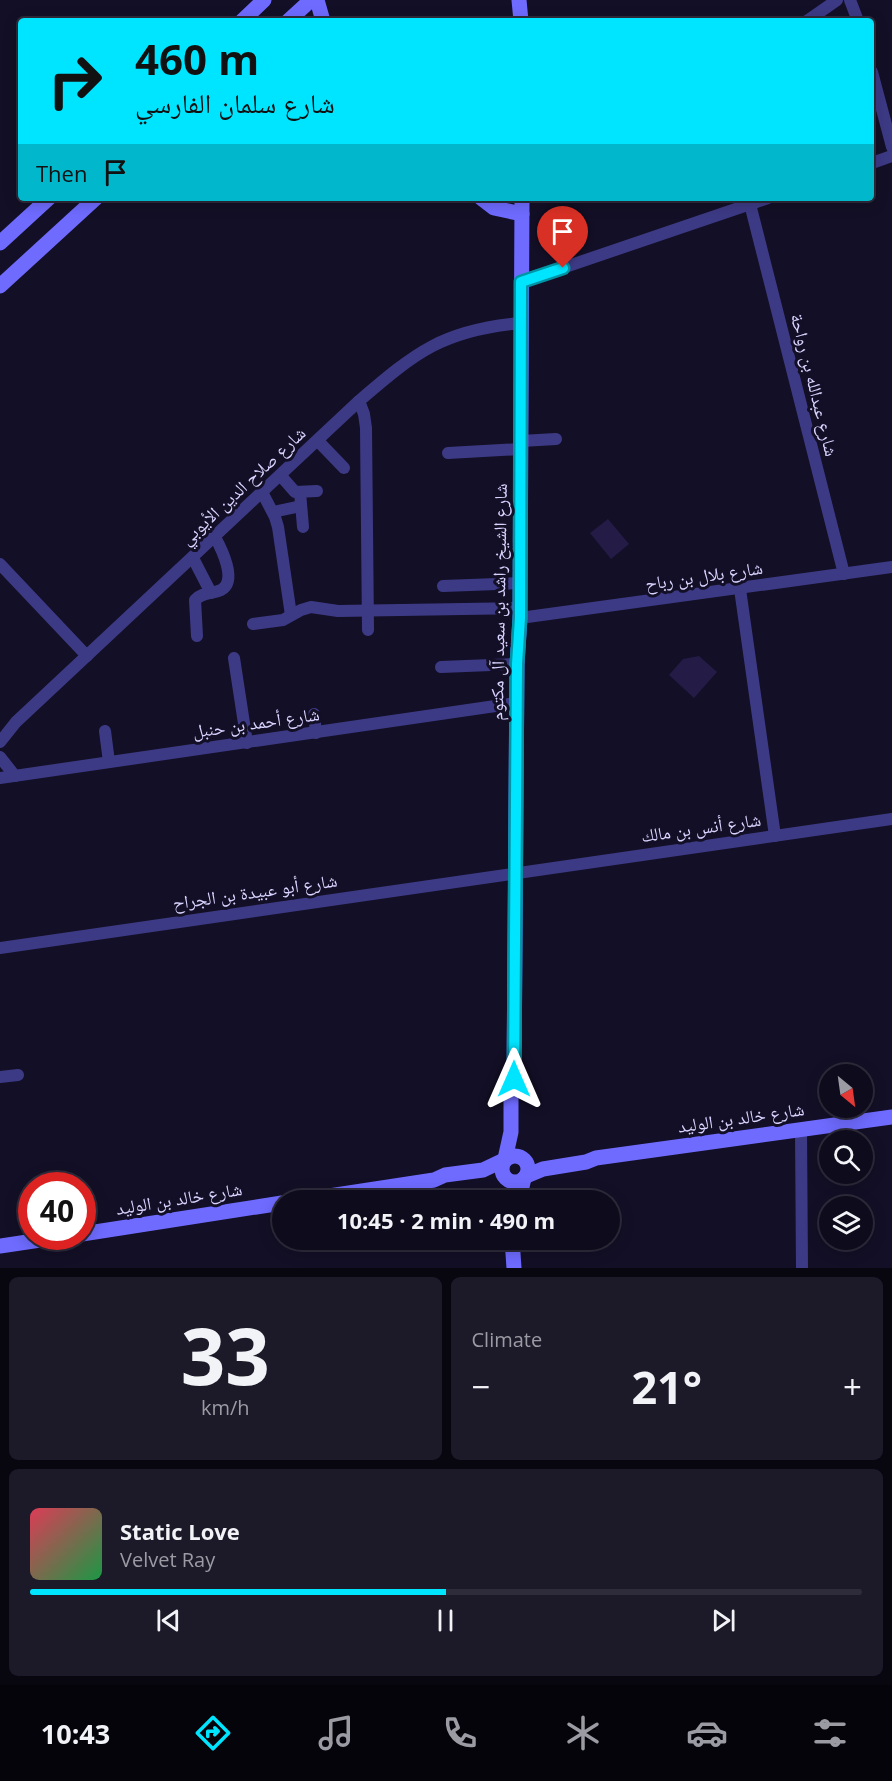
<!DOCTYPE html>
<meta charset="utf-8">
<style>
:root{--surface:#0e0b1c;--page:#1c1929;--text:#f1f3f6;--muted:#9b9ba3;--line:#2e2b3b;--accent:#00e5ff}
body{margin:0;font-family:"Open Sans","Noto Naskh Arabic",sans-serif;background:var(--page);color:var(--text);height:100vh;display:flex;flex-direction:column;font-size:22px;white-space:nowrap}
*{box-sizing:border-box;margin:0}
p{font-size:20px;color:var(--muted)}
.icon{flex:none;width:33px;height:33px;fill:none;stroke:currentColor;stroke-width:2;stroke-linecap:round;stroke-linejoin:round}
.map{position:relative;height:1268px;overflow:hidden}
.side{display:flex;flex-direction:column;gap:9px;padding:9px;background:#08060f;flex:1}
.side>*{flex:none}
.banner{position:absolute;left:18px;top:18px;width:856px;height:183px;border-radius:6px;box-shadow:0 3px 15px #0003,0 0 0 2px var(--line);background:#00e5ff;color:#111;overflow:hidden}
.needle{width:39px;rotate:151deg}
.controls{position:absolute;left:819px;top:1064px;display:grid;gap:12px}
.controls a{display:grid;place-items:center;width:54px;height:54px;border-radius:50%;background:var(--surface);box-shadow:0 3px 15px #0003,0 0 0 2px var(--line);font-size:30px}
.speed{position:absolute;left:18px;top:1172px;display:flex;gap:12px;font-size:30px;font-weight:700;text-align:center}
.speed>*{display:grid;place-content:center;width:78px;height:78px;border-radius:50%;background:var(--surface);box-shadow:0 3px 15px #0003,0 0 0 2px var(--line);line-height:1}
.speed .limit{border:9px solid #d22;background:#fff;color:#111}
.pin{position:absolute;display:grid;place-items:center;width:51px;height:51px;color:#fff;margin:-62px -26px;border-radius:50% 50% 50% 0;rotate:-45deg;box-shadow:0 0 6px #0007}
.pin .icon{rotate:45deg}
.me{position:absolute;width:66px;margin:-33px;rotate:0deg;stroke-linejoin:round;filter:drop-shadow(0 0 4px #0008)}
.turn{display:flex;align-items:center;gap:21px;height:126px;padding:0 18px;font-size:27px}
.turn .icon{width:78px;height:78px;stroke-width:2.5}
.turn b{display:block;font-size:42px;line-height:51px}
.then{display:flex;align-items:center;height:57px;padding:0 18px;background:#0003;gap:12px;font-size:22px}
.big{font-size:45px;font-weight:700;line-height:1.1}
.side .tile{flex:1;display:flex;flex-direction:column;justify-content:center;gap:9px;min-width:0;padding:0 21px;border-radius:9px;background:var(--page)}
.side .dial{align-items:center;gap:0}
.dial b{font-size:78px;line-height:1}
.song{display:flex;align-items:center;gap:18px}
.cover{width:72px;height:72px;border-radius:9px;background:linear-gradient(135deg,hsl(350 70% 55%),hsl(140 70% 35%))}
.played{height:6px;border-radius:3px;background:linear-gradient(90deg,var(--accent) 50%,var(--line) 50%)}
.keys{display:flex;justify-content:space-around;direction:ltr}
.heat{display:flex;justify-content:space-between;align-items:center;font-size:33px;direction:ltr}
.side .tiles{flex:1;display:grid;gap:9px;grid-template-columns:1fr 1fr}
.tile:last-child{grid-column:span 2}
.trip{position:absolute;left:272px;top:1190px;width:348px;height:60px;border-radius:30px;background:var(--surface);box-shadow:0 3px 15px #0003,0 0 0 2px var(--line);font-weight:700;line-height:60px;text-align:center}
.tabs{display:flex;height:96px;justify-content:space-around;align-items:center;background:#06040b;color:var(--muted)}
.tabs .icon{width:42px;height:42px}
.tabs .current{color:var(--accent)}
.tabs b{font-size:27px;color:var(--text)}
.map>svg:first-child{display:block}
.building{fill:#241b47}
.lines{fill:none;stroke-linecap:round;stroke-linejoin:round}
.street{stroke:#3d3a85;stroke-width:12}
.secondary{stroke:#6f6bff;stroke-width:15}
.route-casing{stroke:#0095a6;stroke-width:15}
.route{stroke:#00e5ff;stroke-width:10}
.labels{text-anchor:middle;stroke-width:6;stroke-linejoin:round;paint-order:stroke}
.street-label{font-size:18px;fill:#d9d4ff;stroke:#130f26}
</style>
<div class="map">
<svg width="892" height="1268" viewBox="0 0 892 1268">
<rect width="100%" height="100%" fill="#130f26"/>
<g class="building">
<path d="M608 519 629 544 611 559 590 533Z"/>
<path d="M699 656 717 672 694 698 669 675 683 659Z"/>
</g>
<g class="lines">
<g class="street">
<path d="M850 0 858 21"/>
<path d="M807 21 837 0"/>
<path d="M872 72 892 147"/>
<path d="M872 163 892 156"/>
<path d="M750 204 844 574"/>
<path d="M521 282 768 198"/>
<path d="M359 401 364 414 366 428 368 630"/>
<path d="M318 441 344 468"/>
<path d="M521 441 556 439"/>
<path d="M448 453 521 449"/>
<path d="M281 476 295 492 317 491"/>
<path d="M262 492 275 517 278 527 291 615"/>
<path d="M300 492 303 527"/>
<path d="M273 512 301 506"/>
<path d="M193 558 211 593"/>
<path d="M0 564 87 656"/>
<path d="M443 586 520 583"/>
<path d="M740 589 775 836"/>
<path d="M520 618 892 567"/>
<path d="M253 624 283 620 301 610 311 607 338 611 520 608"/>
<path d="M197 636 195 600C202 592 212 594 221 590 238 581 221 548 215 537"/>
<path d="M234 658 247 743"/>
<path d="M441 667 517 664"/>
<path d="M314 714 316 733"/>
<path d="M105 731 109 762"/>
<path d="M0 742 16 722 359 401C416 352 443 330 521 323"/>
<path d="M0 757 15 776"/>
<path d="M0 778 516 703"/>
<path d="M0 948 892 819"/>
<path d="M0 1077 18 1075"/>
<path d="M801 1129 802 1268"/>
</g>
<g class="secondary">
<path d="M317 0 323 21"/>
<path d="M519 0 521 21"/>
<path d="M242 21 264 0"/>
<path d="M288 21 311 0"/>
<path d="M481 198 494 208 522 214"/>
<path d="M0 243 49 198"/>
<path d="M0 286 96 198"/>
<circle cx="515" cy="1169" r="13"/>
<path d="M505 1159 511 1132V1088L514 1079 517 664 520 618 522 198"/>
<path d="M526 1176 543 1169 586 1162 596 1158 892 1117"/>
<path d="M303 1200 434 1180 445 1175 483 1170 504 1160"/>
<path d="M519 1200 524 1178"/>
<path d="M82 1234 282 1203"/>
<path d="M512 1239 514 1268"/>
<path d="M0 1246 67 1236"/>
</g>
</g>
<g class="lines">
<g class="route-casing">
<path id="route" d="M514 1079 517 664 520 618 521 282 563 268"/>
</g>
<use href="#route" class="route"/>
</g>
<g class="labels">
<g class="street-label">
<text transform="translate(814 385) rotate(76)" y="6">شارع عبدالله بن رواحة</text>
<text transform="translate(243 486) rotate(-43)" y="6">شارع صلاح الدين الأيوبي</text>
<text transform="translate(704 576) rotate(-8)" y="6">شارع بلال بن رباح</text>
<text transform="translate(499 602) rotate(-89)" y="6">شارع الشيخ راشد بن سعيد آل مكتوم</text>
<text transform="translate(256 723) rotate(-8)" y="6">شارع أحمد بن حنبل</text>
<text transform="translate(701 828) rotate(-8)" y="6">شارع أنس بن مالك</text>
<text transform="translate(255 892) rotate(-8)" y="6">شارع أبو عبيدة بن الجراح</text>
<text transform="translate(741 1118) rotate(-8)" y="6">شارع خالد بن الوليد</text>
<text transform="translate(179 1199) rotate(-9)" y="6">شارع خالد بن الوليد</text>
</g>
</g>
</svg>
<div class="controls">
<a><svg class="needle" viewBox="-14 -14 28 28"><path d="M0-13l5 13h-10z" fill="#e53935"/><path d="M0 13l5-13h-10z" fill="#9b9ba3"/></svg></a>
<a><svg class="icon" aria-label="search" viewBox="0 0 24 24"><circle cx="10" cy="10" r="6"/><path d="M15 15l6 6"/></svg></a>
<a><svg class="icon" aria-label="layers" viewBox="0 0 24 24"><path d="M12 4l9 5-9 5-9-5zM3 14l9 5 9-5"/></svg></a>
</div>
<div class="speed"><div class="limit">40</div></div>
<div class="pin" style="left:563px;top:268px;background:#d93025"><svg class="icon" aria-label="arrive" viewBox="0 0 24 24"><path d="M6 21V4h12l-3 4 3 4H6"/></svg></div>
<svg class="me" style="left:514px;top:1079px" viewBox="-20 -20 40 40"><path d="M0-17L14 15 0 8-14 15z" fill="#00e5ff" stroke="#fff" stroke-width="4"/></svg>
<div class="trip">10:45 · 2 min · 490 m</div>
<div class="banner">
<div class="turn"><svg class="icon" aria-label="right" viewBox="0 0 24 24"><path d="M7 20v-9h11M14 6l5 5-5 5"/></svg><div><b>460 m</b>شارع سلمان الفارسي</div></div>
<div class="then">Then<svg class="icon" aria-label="arrive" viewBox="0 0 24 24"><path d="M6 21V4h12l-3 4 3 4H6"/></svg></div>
</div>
</div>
<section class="side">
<div class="tiles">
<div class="tile dial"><b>33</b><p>km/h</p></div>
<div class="tile"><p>Climate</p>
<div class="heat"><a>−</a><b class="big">21°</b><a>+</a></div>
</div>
<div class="tile">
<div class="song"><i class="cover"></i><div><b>Static Love</b><p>Velvet Ray</p></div></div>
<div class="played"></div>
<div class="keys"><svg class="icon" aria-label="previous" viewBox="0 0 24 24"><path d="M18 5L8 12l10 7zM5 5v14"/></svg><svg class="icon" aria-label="pause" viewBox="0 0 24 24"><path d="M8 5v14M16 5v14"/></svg><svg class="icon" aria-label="next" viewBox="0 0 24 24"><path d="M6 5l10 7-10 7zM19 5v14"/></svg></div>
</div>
</div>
</section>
<nav class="tabs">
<b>10:43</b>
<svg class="icon current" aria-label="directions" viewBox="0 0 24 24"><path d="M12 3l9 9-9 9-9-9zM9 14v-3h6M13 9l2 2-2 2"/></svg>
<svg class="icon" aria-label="music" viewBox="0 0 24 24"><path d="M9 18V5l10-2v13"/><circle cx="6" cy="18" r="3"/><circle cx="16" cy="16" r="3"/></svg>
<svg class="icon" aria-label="phone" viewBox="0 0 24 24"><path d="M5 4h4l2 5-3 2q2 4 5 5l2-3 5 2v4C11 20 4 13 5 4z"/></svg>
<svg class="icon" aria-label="climate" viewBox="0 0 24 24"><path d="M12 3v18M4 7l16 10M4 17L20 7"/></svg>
<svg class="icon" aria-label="car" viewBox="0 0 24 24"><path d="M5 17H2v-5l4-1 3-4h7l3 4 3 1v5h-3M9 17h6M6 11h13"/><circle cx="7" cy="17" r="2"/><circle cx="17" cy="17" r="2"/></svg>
<svg class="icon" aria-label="filters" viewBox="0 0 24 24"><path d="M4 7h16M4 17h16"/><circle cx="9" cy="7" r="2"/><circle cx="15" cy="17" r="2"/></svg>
</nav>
